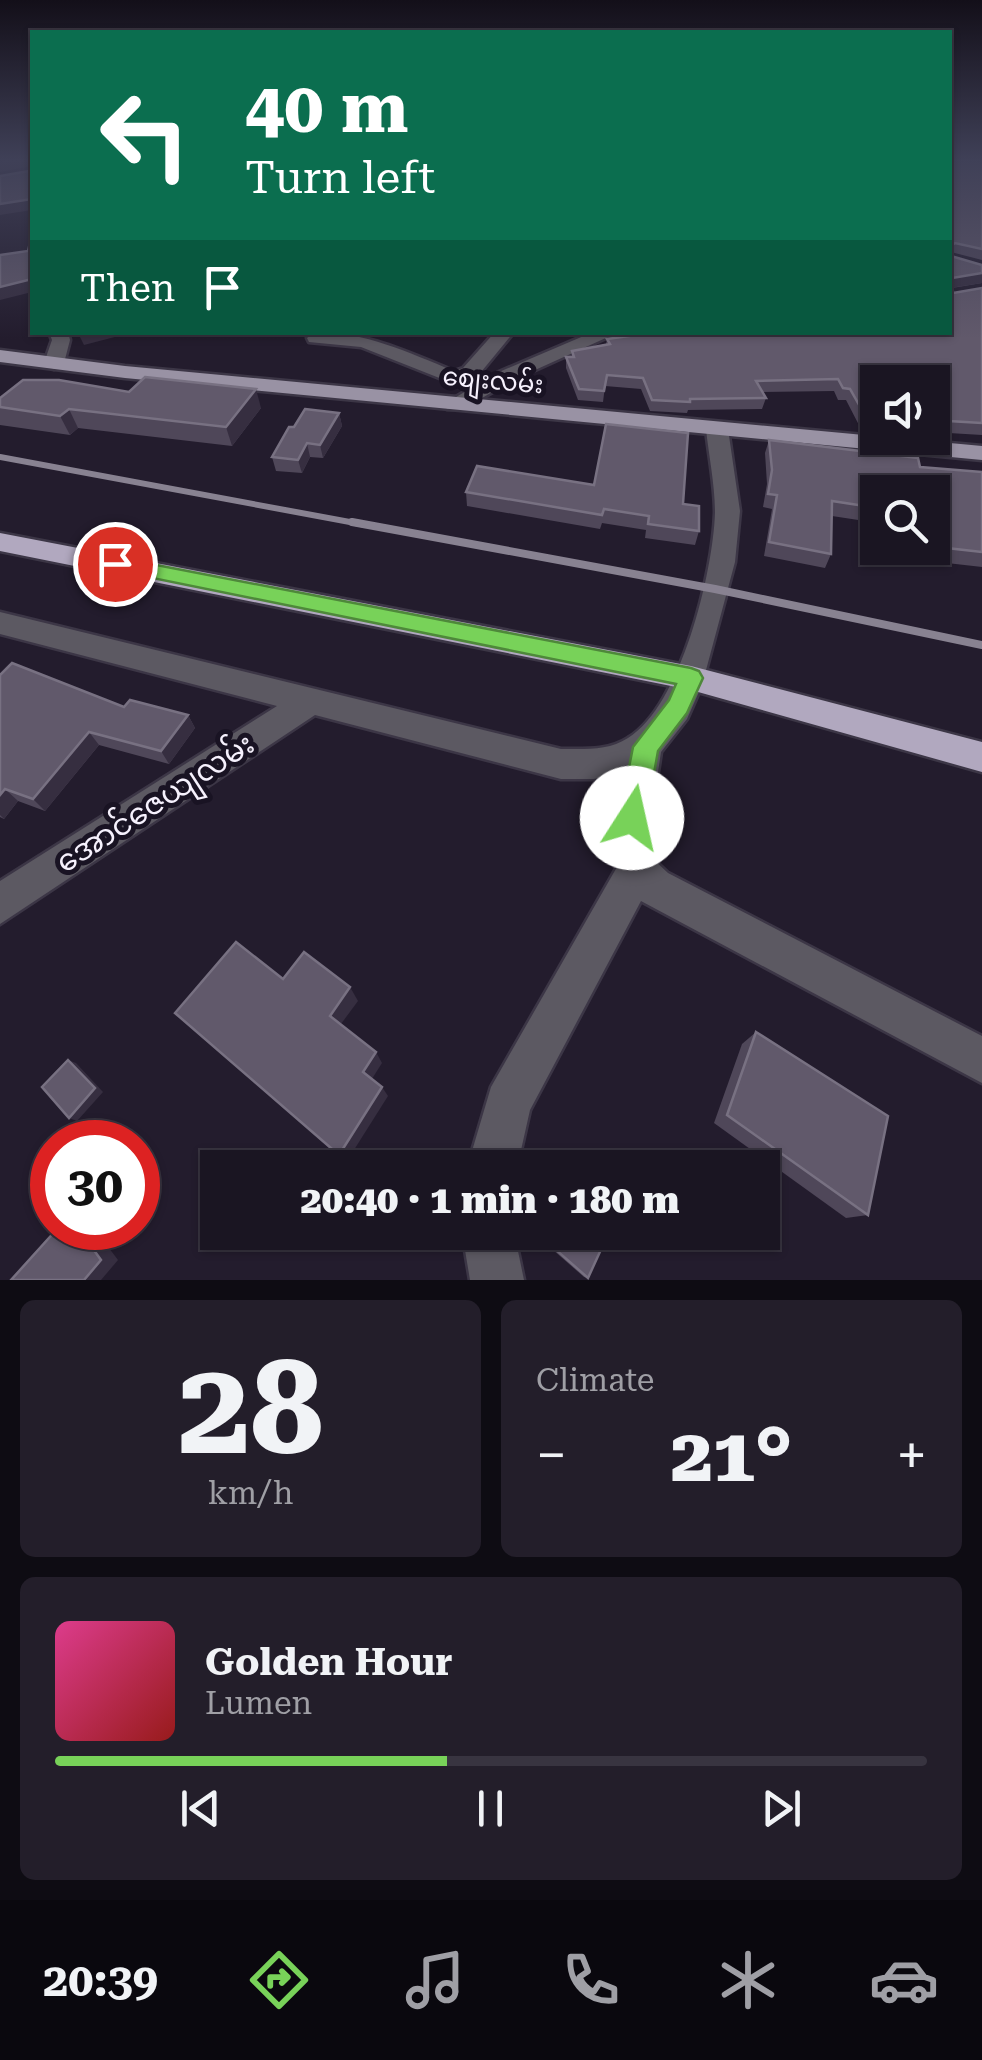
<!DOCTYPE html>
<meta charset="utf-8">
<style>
:root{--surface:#1a1522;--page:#231e2a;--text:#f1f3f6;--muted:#9f9fa5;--line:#383440;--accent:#78d259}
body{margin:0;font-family:"Roboto Serif","Noto Sans Myanmar",serif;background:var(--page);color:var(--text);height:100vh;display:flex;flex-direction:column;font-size:38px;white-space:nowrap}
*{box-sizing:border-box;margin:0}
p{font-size:32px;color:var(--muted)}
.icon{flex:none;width:55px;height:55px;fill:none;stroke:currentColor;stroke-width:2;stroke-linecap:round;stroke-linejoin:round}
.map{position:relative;height:1280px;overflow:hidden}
.details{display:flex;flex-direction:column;gap:20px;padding:20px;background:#0e0c13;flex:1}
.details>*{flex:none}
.top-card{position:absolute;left:30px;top:30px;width:922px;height:305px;border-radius:0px;box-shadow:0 2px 8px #0004,0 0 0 2px var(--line);background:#0b6e4f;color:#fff;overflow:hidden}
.buttons{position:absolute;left:860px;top:365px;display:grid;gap:20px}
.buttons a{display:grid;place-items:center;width:90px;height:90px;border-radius:0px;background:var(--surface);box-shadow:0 2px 8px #0004,0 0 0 2px var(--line);font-size:50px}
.speed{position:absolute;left:30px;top:1120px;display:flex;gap:20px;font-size:50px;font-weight:700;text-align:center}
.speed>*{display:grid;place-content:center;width:130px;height:130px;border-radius:50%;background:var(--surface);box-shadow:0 2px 8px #0004,0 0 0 2px var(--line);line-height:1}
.speed .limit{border:15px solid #d22;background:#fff;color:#111}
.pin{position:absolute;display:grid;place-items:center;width:85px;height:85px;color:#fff;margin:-42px;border:5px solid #fff;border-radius:50%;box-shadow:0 2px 10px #0007}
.me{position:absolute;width:110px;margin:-55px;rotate:10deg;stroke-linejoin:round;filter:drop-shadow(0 0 8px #0008)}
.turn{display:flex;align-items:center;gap:35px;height:210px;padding:0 50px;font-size:45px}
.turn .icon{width:130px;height:130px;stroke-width:2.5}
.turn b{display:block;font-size:70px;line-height:85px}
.then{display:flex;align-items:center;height:95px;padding:0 50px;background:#0003;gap:20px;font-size:38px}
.big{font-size:75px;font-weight:800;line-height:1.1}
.details .widget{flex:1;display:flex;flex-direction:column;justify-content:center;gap:15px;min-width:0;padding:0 35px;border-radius:15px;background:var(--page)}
.details .dial{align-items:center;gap:0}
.dial b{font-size:130px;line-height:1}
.song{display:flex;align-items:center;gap:30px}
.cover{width:120px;height:120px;border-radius:15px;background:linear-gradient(135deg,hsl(330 70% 55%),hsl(0 70% 35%))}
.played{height:10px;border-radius:5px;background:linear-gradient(90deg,var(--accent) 45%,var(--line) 45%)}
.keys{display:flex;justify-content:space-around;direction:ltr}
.heat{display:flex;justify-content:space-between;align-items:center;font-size:55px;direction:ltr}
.details .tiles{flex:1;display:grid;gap:20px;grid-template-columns:1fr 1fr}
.widget:last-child{grid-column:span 2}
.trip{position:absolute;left:200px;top:1150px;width:580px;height:100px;border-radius:0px;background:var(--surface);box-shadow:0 2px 8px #0004,0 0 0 2px var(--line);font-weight:800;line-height:100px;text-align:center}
.tabs{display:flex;height:160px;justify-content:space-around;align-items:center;background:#0a080e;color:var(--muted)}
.tabs .icon{width:70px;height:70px}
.tabs .selected{color:var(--accent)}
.tabs b{font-size:45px;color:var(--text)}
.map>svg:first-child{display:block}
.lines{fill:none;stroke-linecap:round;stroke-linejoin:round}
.minor-casing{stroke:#3c3646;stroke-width:5}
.major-casing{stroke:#3c3646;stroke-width:5}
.highway-casing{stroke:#3c3646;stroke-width:5}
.minor{fill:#5c5962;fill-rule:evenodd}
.major{fill:#9992a4;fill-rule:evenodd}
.highway{fill:#b1a8bf;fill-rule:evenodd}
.rail-far1{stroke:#888291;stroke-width:6}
.rail{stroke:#888291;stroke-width:8}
.wall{fill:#4f4759}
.shaded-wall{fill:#362e40}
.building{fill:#61596b;stroke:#787182;stroke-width:2.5}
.route{fill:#78d259;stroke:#4e883a;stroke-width:2.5}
.labels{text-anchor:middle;stroke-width:10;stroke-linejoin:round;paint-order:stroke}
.far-street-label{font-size:25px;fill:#f6f1fd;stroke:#191323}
.street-label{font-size:30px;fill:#f6f1fd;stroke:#191323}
</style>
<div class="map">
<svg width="982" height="1280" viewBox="0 0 982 1280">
<rect width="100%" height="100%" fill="#231c2d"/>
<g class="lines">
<g class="minor-casing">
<g id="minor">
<path d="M49 332H68L70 340 64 363 54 369 44 363 52 340Z"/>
<path d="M315 332C366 332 407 352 454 371L463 368 495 332H514L477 377 452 383 361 347 309 342 307 338Z"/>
<path d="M593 332H619L513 380 463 409H447L444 404 499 372Z"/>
<path d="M717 422 728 429 740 511 735 562 702 685 687 719 661 752 650 826 652 858 668 873 982 1036V1083L641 901 530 1110 517 1168H467L491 1087 617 867 613 826 622 773 594 779H561L315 715 0 924V881L277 706 0 634V612L561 749C584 749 608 751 628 738 681 706 713 572 715 513 715 485 709 457 706 429Z"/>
<path d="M462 1232H514L524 1280H470Z"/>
</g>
</g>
<g class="major-casing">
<path id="major" d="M0 350 125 366 982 446V460L125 378 0 362Z"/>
</g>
<g class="highway-casing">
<path id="highway" d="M0 533 691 666 982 742V772L691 690 0 551Z"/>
</g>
<use href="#minor" class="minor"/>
<use href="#major" class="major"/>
<use href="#highway" class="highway"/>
<path class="rail-far1" d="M0 457 366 525"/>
<path class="rail" d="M352 522 715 589 982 645"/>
</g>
<g class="wall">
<path d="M950 160H982V260L951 252V256L982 265V283L952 288 953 293 982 288V435L932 432V382H878V429H861L846 400H838L834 391 762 392 766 398 762 409 688 410 687 413 650 411 641 389 605 386 603 402 578 400 566 368V357H572V351L606 344 607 339 649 332H773L775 334 950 332Z"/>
<path d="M129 392 261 408 232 446 78 428 70 435 0 425V398Z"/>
<path d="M339 413 342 426 323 458 310 457 302 473 276 471 272 457 294 427Z"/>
<path d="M769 440 920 467 982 472V570V567L938 562 932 545V492H878V523L832 516 831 554 825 568 764 556 772 509 763 507 767 484 765 453Z"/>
<path d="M466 492 683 504 699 531 695 545 645 538 646 530 602 523 600 529 467 506Z"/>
<path d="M0 675 124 707 188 715 195 728 169 764 99 745 45 811 18 801 4 819 0 817Z"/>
<path d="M756 1032 868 1215 846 1218 714 1123 742 1044Z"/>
<path d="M549 1232H609L588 1278 584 1277 544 1242Z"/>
</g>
<g class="shaded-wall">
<path d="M11 160H32V166L0 172V162Z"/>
<path d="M32 199V210L0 215V204Z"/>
<path d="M982 273V283L950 288 952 278Z"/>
<path d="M32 279V292L0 300V287Z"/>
<path d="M134 332 84 345 78 333Z"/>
<path d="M256 389 261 408 232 446 226 427Z"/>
<path d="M69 409 78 428 70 435 60 416Z"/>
<path d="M339 413 342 426 323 458 320 445Z"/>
<path d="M307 443 310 457 302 473 298 460Z"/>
<path d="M188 715 195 728 169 764 161 751Z"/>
<path d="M89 732 99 745 45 811 33 799Z"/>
<path d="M5 789 18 801 4 819 0 815V795Z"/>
<path d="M350 987 358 1001 338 1028 330 1016Z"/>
<path d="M376 1052 382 1063 370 1082 363 1072Z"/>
<path d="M68 1060 76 1063 103 1092 77 1121 69 1118Z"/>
<path d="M382 1087 388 1096 347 1161 339 1155Z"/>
<path d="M78 1228H94L118 1260 101 1280H84Z"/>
</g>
<g class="building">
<path d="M30 160H32V199L0 204V176L29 171Z"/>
<path d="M950 160H982V249L955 243 951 246V256L982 265V273L952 278 953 293 982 288V423L932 420V382H878V418L866 417 850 389 843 388 838 379 756 381 766 398 690 399V402L652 400 643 378 607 375 604 391 579 389 566 357H574L572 351 610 344 607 339 658 332H773L775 334H812L818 332H950Z"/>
<path d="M31 238H32V279L0 287V255L28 251Z"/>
<path d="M145 377 256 389 226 427 69 409 60 416 0 407V398L23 380H59L129 392Z"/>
<path d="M305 409 339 413 320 445 307 443 298 460 272 457 289 427H294Z"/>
<path d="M606 424 688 433 683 504 699 506V531L648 524 649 516 604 509 602 515 466 492 477 466 594 485Z"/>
<path d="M769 440 918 458 920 467 982 472V552L947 548 938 523 932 522V492H878V508L832 501 831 554 769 542 777 495 768 494 772 470Z"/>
<path d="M12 663 124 707 130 700 188 715 161 751 89 732 33 799 5 789 0 795V675Z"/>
<path d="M236 942 283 979 304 952 350 987 330 1016 376 1052 363 1072 382 1087 339 1155 175 1013Z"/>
<path d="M756 1032 888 1116 868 1215 727 1115Z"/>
<path d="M68 1060 95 1088 69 1118 42 1087Z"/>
<path d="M355 1159 360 1168H345Z"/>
<path d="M58 1228H78L101 1260 84 1280H11Z"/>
<path d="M551 1232H609L588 1278 547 1242Z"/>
</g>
<linearGradient id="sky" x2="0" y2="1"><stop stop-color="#130f19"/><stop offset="0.47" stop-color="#3f4057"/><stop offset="1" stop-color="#3f4057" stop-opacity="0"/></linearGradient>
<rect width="982" height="339" fill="url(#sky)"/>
<path class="route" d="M115 557 691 668 699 671 703 678 687 713 658 751 646 818 642 827 632 830 623 827 619 818 633 747 669 700 676 684 108 569 105 564 108 560Z"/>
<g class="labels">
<g class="far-street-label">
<text transform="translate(493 380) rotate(5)" y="9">စျေးလမ်း</text>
</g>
<g class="street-label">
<text transform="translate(155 803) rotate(-33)" y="10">အောင်ဇေယျလမ်း</text>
</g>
</g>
</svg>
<div class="buttons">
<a><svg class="icon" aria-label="sound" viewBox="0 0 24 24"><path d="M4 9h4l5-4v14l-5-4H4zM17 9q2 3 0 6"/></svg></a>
<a><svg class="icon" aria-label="search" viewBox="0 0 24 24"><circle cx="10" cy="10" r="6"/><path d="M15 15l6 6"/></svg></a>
</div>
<div class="speed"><div class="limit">30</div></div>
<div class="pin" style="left:115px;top:564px;background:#d93025"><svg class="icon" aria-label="arrive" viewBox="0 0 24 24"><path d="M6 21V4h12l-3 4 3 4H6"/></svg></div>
<svg class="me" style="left:632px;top:818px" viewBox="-20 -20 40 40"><circle r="19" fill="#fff"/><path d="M0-13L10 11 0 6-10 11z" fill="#78d259"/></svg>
<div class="trip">20:40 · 1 min · 180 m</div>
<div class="top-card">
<div class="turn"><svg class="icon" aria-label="left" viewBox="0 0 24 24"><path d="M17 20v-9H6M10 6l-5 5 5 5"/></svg><div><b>40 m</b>Turn left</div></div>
<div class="then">Then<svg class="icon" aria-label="arrive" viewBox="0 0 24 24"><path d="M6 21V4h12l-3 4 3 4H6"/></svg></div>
</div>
</div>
<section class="details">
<div class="tiles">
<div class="widget dial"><b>28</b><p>km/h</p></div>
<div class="widget"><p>Climate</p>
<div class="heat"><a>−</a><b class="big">21°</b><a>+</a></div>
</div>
<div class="widget">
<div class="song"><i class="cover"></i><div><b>Golden Hour</b><p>Lumen</p></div></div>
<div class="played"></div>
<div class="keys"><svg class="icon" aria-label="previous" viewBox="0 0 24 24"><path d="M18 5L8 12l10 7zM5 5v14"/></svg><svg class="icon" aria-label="pause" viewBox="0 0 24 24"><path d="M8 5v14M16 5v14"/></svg><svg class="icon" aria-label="next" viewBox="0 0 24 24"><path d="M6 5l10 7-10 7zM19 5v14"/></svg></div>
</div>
</div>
</section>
<nav class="tabs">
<b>20:39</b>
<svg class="icon selected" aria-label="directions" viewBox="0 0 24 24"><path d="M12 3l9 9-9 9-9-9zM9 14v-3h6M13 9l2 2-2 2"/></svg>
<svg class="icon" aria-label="music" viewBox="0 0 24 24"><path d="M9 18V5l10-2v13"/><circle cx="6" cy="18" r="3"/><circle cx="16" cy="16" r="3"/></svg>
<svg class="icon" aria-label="phone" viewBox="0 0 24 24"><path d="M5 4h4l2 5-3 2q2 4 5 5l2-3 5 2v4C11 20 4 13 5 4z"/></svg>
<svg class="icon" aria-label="climate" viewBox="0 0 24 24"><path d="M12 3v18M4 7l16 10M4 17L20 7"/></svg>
<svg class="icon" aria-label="car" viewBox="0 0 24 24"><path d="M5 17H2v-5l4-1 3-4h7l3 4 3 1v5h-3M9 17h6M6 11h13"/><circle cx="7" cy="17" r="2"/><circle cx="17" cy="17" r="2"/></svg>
</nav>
